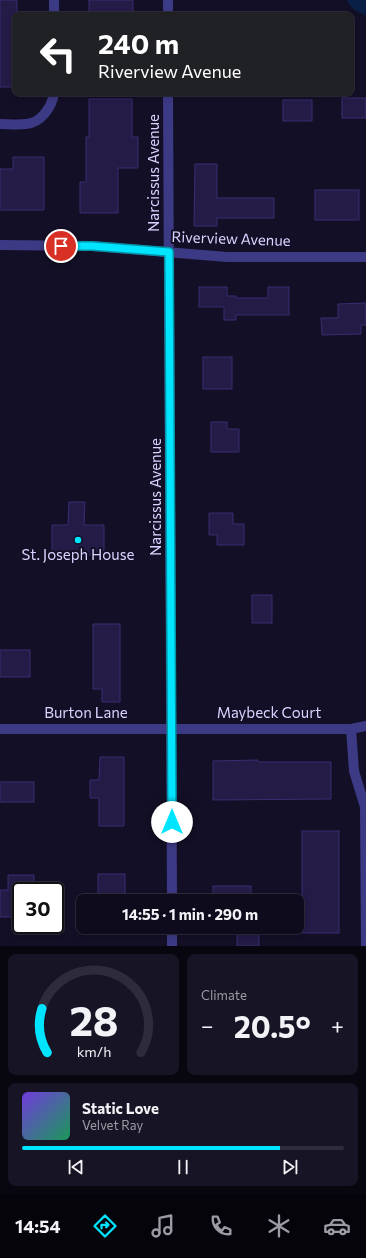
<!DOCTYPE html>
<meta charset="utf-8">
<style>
:root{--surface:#0e0b1c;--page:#171425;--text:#f1f3f6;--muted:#9b9ba3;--line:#2e2b3b;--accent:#00e5ff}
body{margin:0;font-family:Commissioner,sans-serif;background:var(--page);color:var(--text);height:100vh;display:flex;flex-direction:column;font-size:15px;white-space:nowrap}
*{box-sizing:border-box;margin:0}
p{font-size:13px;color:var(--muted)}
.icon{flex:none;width:22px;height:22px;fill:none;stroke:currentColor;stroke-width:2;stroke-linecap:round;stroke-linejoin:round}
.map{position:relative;height:946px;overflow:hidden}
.sheet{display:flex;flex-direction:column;gap:8px;padding:8px;background:#08060f;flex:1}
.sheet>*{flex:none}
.guide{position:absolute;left:12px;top:12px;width:342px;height:84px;border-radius:8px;box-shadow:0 2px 6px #0003,0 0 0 1px var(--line);background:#202124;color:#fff;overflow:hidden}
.speed{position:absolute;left:12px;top:882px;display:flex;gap:8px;font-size:20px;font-weight:700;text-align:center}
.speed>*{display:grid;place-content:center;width:52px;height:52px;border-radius:50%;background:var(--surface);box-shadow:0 2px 6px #0003,0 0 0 1px var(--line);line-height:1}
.speed .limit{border:2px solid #111;border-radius:6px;background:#fff;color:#111}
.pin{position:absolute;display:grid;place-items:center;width:34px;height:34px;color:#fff;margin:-17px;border:2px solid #fff;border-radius:50%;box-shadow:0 1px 4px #0007}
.me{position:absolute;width:44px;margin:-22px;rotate:0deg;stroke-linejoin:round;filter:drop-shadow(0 0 3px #0008)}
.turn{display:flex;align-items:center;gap:14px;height:84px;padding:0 20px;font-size:18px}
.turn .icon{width:52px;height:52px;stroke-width:2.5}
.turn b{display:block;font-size:28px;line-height:34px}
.big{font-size:30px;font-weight:700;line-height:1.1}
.sheet .tile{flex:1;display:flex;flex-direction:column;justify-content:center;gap:6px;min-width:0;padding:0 14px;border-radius:8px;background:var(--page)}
.sheet .dial{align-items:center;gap:0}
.dial svg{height:104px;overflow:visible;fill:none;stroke:var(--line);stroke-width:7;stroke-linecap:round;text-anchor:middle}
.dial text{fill:var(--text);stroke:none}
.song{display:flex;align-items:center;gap:12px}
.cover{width:48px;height:48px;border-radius:6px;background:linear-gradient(135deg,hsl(260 70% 55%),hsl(150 70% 35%))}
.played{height:4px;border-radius:2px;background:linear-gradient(90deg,var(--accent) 80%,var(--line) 80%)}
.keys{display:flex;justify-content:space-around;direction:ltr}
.heat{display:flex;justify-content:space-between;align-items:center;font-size:22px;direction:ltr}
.sheet .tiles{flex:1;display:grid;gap:8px;grid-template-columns:1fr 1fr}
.tile:last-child{grid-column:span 2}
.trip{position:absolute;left:76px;top:894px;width:228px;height:40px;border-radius:8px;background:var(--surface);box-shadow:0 2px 6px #0003,0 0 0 1px var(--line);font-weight:700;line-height:40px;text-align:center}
.dock{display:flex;height:64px;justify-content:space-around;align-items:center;background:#06040b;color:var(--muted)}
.dock .icon{width:28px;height:28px}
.dock .current{color:var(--accent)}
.dock b{font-size:18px;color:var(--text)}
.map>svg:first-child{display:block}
.water{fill:#0a1f44}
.building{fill:#241b47;stroke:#3b2d73}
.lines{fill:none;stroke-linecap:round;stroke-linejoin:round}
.minor{stroke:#3d3a85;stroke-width:10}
.route-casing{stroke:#0095a6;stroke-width:10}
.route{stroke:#00e5ff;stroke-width:7}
.poi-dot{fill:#00e5ff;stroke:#130f26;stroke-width:1.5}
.labels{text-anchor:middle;stroke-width:4;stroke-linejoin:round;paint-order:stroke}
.street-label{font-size:15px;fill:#d9d4ff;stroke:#130f26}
.poi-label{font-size:15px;fill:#d9d4ff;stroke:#130f26}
</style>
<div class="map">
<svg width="366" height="946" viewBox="0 0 366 946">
<rect width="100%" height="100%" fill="#130f26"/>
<path class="water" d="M347 0H366V15C358 13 350 8 347 0Z"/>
<g class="building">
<path d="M0 0H17V15H15V87H0Z"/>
<rect x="89" y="0" width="44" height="15"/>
<rect x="342" y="98" width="24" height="20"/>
<path d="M89 99H132V137H138V168H118V213H80V182H86V137H89Z"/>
<rect x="283" y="100" width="29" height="21"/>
<path d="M13 157H44V210H0V169H13Z"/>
<path d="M195 164H217V198H274V218H217V226H194Z"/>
<rect x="315" y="190" width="44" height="30"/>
<path d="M199 287H227V296H236V298H268V287H289V315H236V320H224V307H199Z"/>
<path d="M366 303V325H361V334L322 335 321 318H338V304Z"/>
<rect x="203" y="357" width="29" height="32"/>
<path d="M211 422H227V429H239V452H211Z"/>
<path d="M69 502H85L84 525H104V555H52V525H68Z"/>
<path d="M209 513H233V524H244V545H217V535H209Z"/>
<rect x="252" y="595" width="20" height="28"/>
<path d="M93 624H120V702H102V689H93Z"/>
<rect x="0" y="650" width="30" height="27"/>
<path d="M100 757H124V826H99V798H90V780H99Z"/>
<path d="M258 760V762H331V799L213 800V761Z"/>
<rect x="0" y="782" width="34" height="20"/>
<rect x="302" y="831" width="37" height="102"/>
<rect x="98" y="874" width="27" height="27"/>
<path d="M8 875H34V891H21V917H0V890H8Z"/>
<rect x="213" y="886" width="38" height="15"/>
<rect x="237" y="927" width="22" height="19"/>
</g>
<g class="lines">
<g class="minor">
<path d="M54 0V15"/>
<path d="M168 0V15"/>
<path d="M168 93 172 901"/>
<path d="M0 124C8 124 17 125 26 124 41 123 52 107 54 93"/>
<path d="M0 245 92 246 227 257H366"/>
<path d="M0 729H351L366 726"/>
<path d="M351 729 354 771 365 807"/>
<path d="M172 927V946"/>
<path d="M366 946 365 807 366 803"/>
</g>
</g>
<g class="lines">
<g class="route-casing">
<path id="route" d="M61 246H92L169 252 172 822"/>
</g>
<use href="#route" class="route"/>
</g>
<circle class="poi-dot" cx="78" cy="540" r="4"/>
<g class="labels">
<g class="street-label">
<text transform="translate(154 173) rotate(-90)" y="5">Narcissus Avenue</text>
<text transform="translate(231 239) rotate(2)" y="5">Riverview Avenue</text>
<text transform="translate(156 497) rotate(-90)" y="5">Narcissus Avenue</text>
<text x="86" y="718">Burton Lane</text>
<text x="269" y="718">Maybeck Court</text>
</g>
<g class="poi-label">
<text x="78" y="560">St. Joseph House</text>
</g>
</g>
</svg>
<div class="speed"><div class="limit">30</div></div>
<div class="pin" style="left:61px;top:246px;background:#d93025"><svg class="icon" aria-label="arrive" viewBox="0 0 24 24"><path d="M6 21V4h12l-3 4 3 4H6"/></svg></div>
<svg class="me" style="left:172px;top:822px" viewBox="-20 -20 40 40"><circle r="19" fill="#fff"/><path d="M0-13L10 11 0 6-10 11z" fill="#00e5ff"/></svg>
<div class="trip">14:55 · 1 min · 290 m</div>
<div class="guide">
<div class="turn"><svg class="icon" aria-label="left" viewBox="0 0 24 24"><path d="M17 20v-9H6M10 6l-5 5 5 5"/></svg><div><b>240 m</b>Riverview Avenue</div></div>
</div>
</div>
<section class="sheet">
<div class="tiles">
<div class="tile dial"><svg viewBox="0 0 100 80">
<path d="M14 69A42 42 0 1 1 86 69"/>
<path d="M14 69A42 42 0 0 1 10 35" stroke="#00e5ff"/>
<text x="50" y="56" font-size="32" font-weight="700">28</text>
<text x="50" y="72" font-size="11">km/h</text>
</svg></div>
<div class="tile"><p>Climate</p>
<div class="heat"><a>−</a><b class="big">20.5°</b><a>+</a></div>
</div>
<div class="tile">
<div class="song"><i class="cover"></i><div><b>Static Love</b><p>Velvet Ray</p></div></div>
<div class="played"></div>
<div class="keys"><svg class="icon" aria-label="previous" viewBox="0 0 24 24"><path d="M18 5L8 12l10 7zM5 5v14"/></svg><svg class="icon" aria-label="pause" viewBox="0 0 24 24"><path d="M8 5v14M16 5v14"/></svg><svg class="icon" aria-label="next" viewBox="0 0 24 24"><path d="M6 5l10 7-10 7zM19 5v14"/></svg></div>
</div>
</div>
</section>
<nav class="dock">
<b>14:54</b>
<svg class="icon current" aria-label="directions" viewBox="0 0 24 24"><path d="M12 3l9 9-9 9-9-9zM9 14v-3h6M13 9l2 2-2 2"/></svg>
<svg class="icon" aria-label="music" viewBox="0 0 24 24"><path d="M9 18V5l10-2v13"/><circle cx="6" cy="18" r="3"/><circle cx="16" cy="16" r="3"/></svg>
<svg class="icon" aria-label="phone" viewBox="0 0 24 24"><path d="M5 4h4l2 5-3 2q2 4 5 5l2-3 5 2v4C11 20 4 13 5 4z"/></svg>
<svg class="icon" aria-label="climate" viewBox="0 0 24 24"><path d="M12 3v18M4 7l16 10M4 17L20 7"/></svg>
<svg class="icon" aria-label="car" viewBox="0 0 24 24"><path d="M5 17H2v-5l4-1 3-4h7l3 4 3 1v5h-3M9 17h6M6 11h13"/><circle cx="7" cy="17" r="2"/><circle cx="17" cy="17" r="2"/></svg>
</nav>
